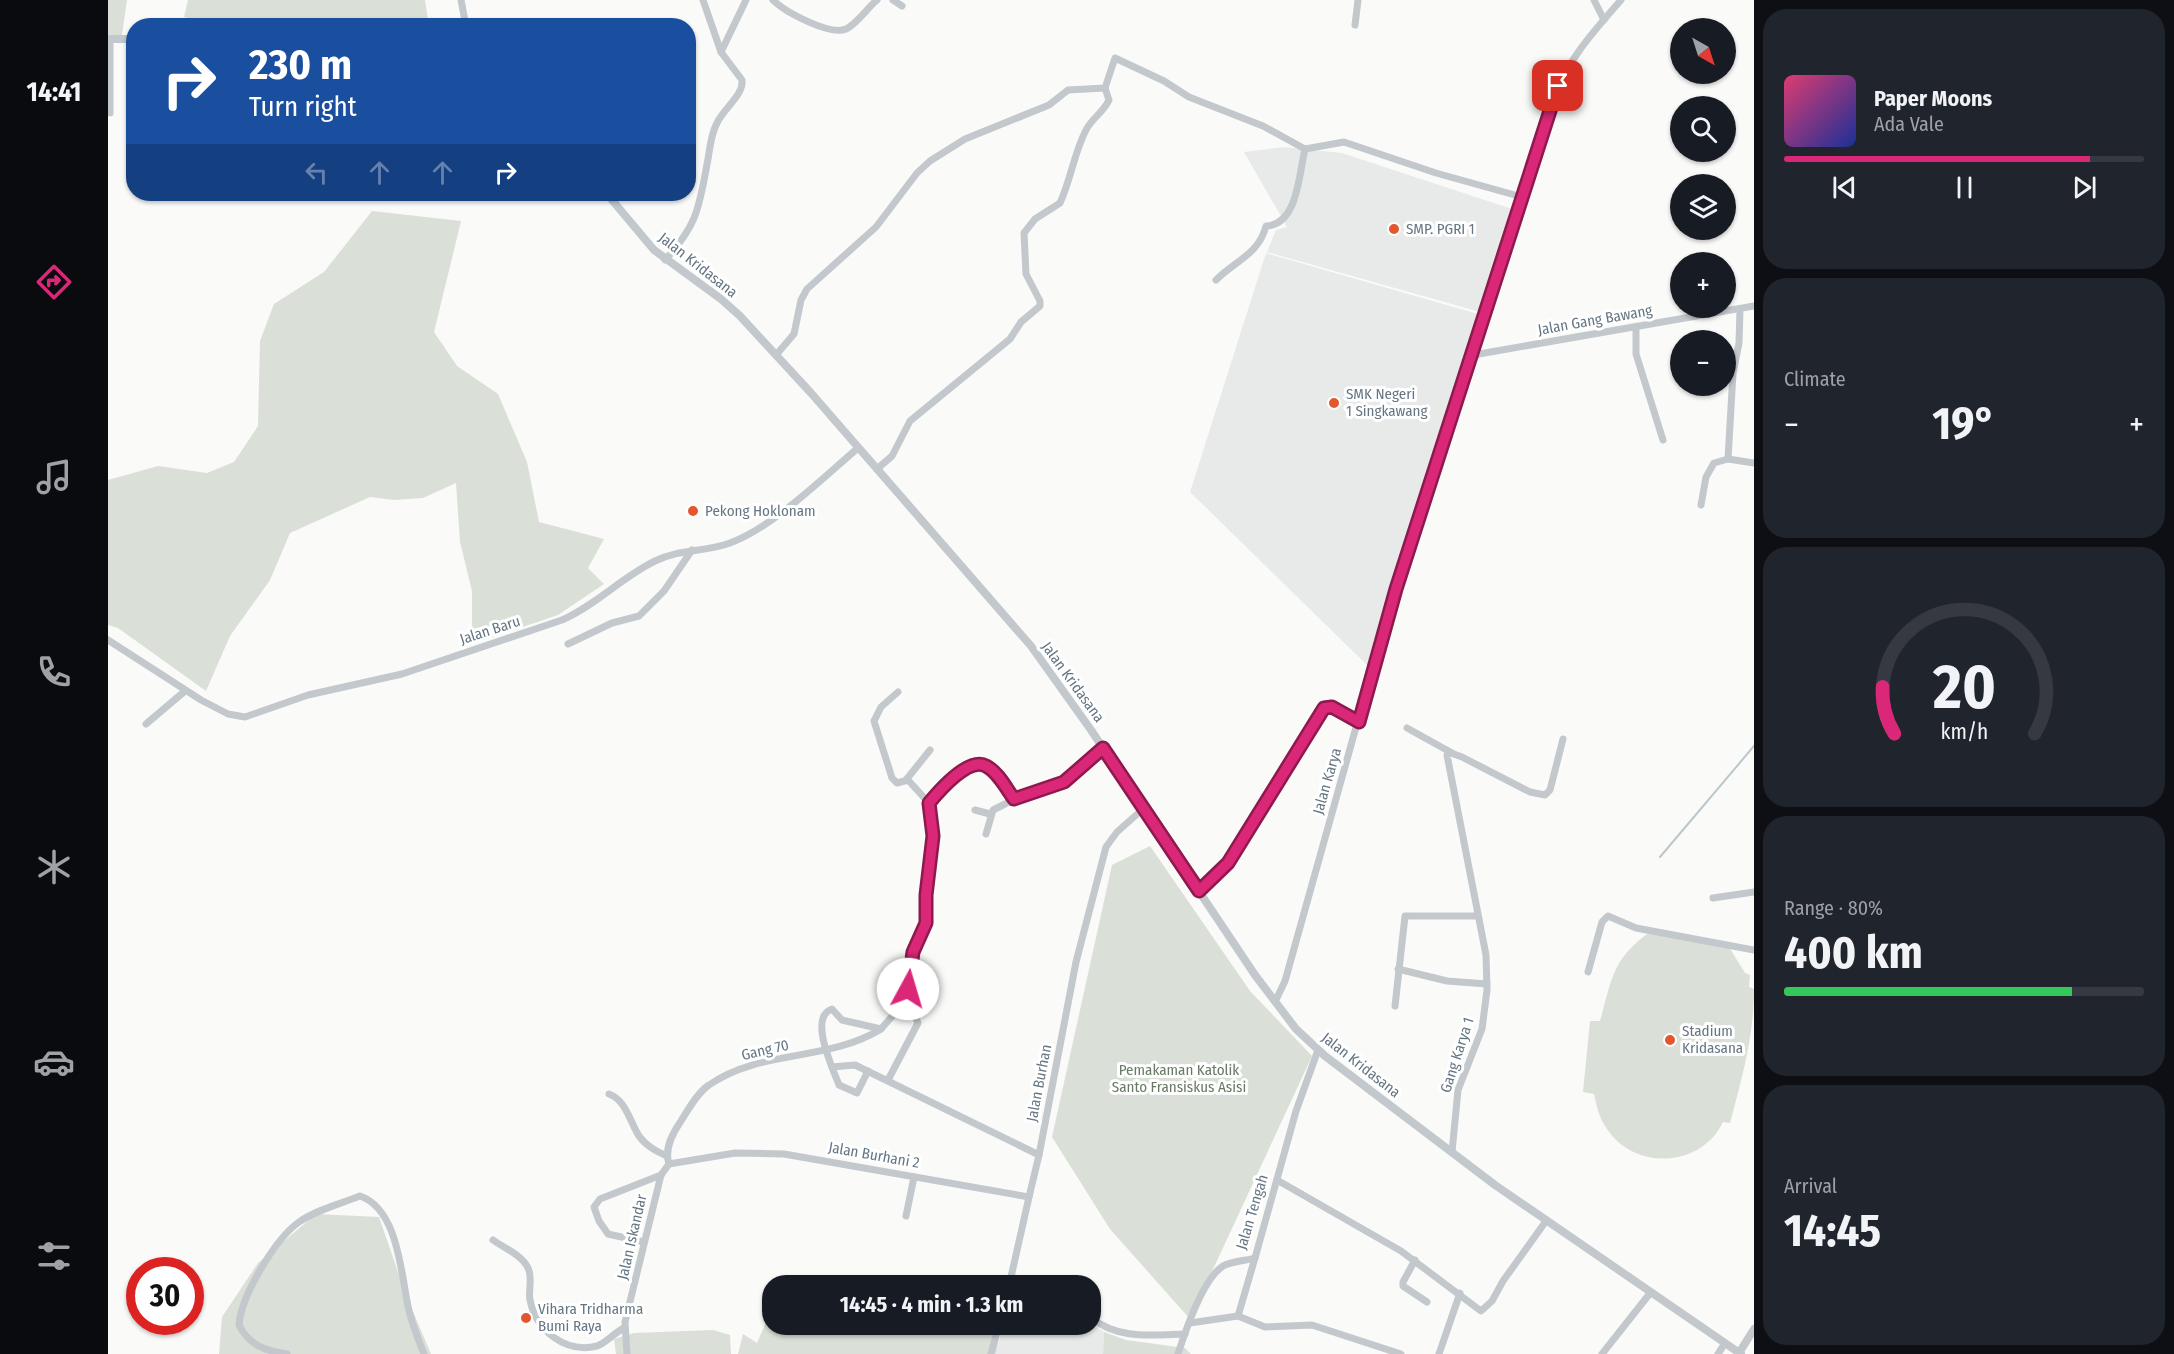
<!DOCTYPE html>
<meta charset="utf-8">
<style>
:root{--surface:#171b24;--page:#20242c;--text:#f1f3f6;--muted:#9ea1a6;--line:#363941;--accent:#db2777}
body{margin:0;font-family:"Fira Sans Condensed",sans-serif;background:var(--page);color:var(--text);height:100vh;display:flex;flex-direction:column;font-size:22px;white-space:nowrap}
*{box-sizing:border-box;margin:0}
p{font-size:20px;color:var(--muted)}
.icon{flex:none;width:33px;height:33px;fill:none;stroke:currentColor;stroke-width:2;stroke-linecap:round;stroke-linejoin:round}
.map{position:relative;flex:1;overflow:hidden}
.drawer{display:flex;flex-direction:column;gap:9px;padding:9px;background:#0d0f14;width:420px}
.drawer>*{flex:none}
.guide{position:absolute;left:18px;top:18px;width:570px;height:183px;border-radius:24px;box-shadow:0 2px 4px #0004;background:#1a4fa0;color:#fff;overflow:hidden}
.needle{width:39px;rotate:141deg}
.fabs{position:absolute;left:1562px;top:18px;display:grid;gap:12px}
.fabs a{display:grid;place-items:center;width:66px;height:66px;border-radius:50%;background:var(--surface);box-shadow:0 2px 4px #0004;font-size:30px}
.speed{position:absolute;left:18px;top:1257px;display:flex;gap:12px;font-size:30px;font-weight:700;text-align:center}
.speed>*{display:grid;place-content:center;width:78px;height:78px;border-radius:50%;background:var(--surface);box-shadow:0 2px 4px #0004;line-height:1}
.speed .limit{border:9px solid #d22;background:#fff;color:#111}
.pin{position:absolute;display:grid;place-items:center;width:51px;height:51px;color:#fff;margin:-26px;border-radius:12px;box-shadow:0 3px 9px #0006}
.me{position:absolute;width:66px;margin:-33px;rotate:6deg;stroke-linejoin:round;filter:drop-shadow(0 0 4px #0008)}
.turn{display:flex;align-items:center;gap:21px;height:126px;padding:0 24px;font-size:27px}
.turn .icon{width:78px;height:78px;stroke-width:2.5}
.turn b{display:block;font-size:42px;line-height:51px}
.lanes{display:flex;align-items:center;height:57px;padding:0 24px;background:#0003;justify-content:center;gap:30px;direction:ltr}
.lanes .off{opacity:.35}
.big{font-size:45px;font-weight:700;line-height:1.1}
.drawer .card{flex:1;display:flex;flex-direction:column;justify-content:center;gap:9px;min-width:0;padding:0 21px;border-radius:24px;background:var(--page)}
.drawer .dial{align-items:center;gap:0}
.dial svg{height:156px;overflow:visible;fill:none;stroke:var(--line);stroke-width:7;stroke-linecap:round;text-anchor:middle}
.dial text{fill:var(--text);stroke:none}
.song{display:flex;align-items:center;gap:18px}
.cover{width:72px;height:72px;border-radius:9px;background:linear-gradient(135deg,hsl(340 70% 55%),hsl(230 70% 35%))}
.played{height:6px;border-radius:3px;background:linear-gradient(90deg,var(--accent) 85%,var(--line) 85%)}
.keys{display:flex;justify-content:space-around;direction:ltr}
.heat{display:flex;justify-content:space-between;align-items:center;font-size:33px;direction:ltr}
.charge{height:9px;border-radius:4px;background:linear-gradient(90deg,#34c759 80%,var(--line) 0)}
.trip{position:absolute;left:654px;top:1275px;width:339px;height:60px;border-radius:24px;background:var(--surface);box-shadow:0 2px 4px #0004;font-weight:700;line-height:60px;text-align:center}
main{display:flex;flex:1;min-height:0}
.dock{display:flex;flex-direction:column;width:108px;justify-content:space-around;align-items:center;background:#090b0e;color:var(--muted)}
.dock .icon{width:42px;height:42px}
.dock .active{color:var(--accent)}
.dock b{font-size:27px;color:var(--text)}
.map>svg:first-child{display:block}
.built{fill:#e8e9e9}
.green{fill:#dadfd7}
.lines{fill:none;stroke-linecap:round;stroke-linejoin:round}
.stream{stroke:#bbc7cb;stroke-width:2}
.minor{stroke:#c3c8cc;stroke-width:7}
.tertiary{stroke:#c3c8cc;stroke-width:8}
.route-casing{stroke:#8e194d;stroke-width:15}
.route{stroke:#db2777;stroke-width:10}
.poi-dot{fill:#e4572e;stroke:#fff;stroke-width:2}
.labels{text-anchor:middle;stroke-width:6;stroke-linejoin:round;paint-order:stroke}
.poi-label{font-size:15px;fill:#657683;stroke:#fff;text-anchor:start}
.street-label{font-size:15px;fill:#657683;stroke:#fff}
.park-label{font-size:15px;fill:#687a64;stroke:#fff}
</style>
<main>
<nav class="dock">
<b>14:41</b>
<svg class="icon active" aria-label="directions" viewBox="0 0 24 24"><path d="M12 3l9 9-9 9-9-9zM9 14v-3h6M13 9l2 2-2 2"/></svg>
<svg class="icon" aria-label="music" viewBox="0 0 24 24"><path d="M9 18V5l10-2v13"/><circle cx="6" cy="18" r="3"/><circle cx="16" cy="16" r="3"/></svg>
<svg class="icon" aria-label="phone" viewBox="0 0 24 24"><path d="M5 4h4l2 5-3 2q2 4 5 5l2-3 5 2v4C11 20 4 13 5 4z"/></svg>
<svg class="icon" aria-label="climate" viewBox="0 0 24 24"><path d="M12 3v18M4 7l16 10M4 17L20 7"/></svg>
<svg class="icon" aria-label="car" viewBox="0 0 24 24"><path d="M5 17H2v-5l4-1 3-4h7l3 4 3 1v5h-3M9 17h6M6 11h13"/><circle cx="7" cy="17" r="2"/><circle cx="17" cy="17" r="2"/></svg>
<svg class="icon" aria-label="filters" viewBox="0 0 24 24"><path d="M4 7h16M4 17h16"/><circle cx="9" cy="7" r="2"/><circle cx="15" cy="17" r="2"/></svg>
</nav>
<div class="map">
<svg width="1646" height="1354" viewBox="0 0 1646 1354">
<rect width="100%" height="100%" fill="#fafaf8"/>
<g class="built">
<path d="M1176 147 1234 153 1404 209 1372 312 1159 252 1168 230 1179 227 1136 152Z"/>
<path d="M1158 253 1370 314 1260 666 1082 492Z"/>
<path d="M983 1323 996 1332 995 1354H888L895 1325Z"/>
</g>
<g class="green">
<path d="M0 0H19L14 35 0 36Z"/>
<path d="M80 0H317L320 20 325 25 111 26 76 17Z"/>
<path d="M264 211 353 221 326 332 349 366 390 394 419 462 431 522 496 539 480 568 496 584 450 615 379 639 364 633V591L352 542 348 483 315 498 286 500 262 497 182 533 162 580 122 636 98 691 10 628 0 625V480L50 466 99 473 126 462 150 426 152 341 166 304 216 272Z"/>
<path d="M1042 846 1142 991 1204 1056 1082 1319 1002 1229 944 1137 1004 865Z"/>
<path d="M1542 932 1621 947 1637 973 1642 975 1641 987 1646 989C1646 1036 1634 1078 1622 1123L1615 1122C1593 1168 1527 1171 1499 1129 1491 1118 1489 1107 1486 1094L1475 1092 1482 1021H1492C1504 979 1504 959 1542 932Z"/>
<path d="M208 1214 271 1217 298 1295 323 1354H111L114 1317 150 1263Z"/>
<path d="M664 1308V1324L850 1325 881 1330 891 1339 888 1354H630L635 1334 649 1343Z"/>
<path d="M605 1330 622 1335 623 1354H508L506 1339 526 1333Z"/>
<path d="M996 1332 1018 1340 1077 1348 1083 1354H995Z"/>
</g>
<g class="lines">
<path class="stream" d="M1552 857 1646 746"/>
<g class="minor">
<path d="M353 0 358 26"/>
<path d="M595 0 613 52"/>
<path d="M665 0C677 12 722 36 738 29 750 23 759 8 769 0"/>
<path d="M785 0 794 6"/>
<path d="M1486 0 1496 20"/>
<path d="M1247 25 1250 0"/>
<path d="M2 39V113"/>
<path d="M557 260C591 223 591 206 600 159 602 147 603 134 609 123 615 109 636 95 634 80L613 52 638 0"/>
<path d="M1108 280C1127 261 1151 254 1158 226 1190 225 1191 173 1197 149"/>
<path d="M1528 327V354L1555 440"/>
<path d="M668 355 686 334 693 300 699 289 768 227 809 173 822 161 857 139 941 105 960 90 997 88 1007 58 1056 81 1081 97 1155 126 1197 149 1236 142 1328 173 1414 197"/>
<path d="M1363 358 1371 354 1646 306"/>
<path d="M1620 459 1625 373 1631 343 1632 309"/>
<path d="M769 469 784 456 802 421 902 339 913 322 932 306V301L918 274 916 233 927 219 952 203C963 179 966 153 978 130 984 118 995 113 1001 100L997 88"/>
<path d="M1593 505 1598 477 1606 463 1620 459 1646 463"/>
<path d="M0 640 93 700 120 714 137 717 200 695 294 674 454 620C488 605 514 577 547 561 571 549 597 552 622 543 664 528 716 477 750 448"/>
<path d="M460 644 504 623 531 616 556 591 584 550"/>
<path d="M790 692 773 707 766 721 784 778 789 783 800 780 821 803 824 816 818 923 802 961 800 998"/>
<path d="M38 724 77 691"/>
<path d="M1299 728 1344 753"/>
<path d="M798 780 822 750"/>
<path d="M821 803 839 782 871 764 883 770 905 799"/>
<path d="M867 810 882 814"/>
<path d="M878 834 885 810 915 795 956 782 995 748"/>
<path d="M1091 891 1120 863 1216 708 1224 707 1251 721"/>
<path d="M1605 898 1646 892"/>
<path d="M1290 969 1339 981 1379 984"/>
<path d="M1480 972 1494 922 1500 916 1528 928 1646 950"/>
<path d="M1167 1002 1177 981 1266 663 1447 95C1460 59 1488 29 1513 0"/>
<path d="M1287 1006 1297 916H1370"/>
<path d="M724 1067 747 1065 931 1155 968 962 998 847 1009 832 1036 808"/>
<path d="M760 1071 749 1093 731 1085C725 1069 700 1017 724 1009L734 1020 773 1029 800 998 810 1023 780 1080"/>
<path d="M501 1094C518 1100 522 1122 531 1136 538 1146 548 1151 559 1156"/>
<path d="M1344 1152 1350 1090 1374 1029 1379 990 1378 955 1339 755 1343 753 1354 757 1422 792 1437 795 1442 790 1455 739"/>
<path d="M561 1164 627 1153 676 1154 921 1197 931 1155"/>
<path d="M561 1164C556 1149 564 1134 573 1121 580 1110 589 1093 601 1085 652 1049 720 1062 773 1029"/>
<path d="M1169 1180 1293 1251 1373 1311 1384 1301 1395 1281 1438 1221"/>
<path d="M798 1216 806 1177"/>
<path d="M385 1240C396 1248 414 1255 420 1268 425 1278 420 1290 422 1300 428 1330 457 1354 489 1346 499 1342 506 1333 516 1328"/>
<path d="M536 1242 500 1234 491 1221 486 1207 492 1199 553 1175"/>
<path d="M1307 1260 1295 1282V1286L1319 1302"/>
<path d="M901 1286 921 1197"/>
<path d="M1130 1316 1147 1258"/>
<path d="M982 1317C1010 1340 1043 1335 1077 1334"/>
<path d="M1082 1323 1130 1316 1157 1327 1204 1325 1293 1354"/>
<path d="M179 1354C157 1351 141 1345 131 1325 133 1296 167 1239 191 1222 208 1210 232 1204 252 1196 290 1209 293 1273 300 1306 303 1322 310 1338 316 1354"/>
<path d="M519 1354 517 1322 553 1175 561 1164"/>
<path d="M883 1354 891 1324"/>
<path d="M1070 1354C1077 1332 1095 1279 1115 1266 1124 1261 1137 1261 1147 1258L1188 1111 1210 1050"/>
<path d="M1331 1354 1352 1293"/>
<path d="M1494 1354 1543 1292"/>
<path d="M1610 1354 1617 1343"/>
</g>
<g class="tertiary">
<path d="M0 39H26"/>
<path d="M499 194 546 250 613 299 632 316 703 393 923 646 983 730 1147 975 1188 1029 1217 1056 1387 1185 1633 1354"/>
<path d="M1631 1353 1646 1329"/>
</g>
</g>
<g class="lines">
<g class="route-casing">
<path id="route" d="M800 989 805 952 818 923V895L825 836 821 803C831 791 861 756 878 766 890 772 898 788 906 799L956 782 995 748 1091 891 1120 863 1216 708 1224 707 1251 722 1288 589 1450 86"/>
</g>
<use href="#route" class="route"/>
</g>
<g class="poi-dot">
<circle cx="1286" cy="229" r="6"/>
<circle cx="1226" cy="403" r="6"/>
<circle cx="585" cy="511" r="6"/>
<circle cx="1562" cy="1040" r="6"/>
<circle cx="418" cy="1318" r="6"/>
</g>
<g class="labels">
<g class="poi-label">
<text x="1298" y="234">SMP. PGRI 1</text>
<text x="1238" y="399">SMK Negeri<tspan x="1238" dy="17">1 Singkawang</tspan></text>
<text x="597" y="516">Pekong Hoklonam</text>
<text x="1574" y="1036">Stadium<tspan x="1574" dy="17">Kridasana</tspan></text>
<text x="430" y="1314">Vihara Tridharma<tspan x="430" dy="17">Bumi Raya</tspan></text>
</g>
<g class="street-label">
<text transform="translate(590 265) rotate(38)" y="5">Jalan Kridasana</text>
<text transform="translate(1487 320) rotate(-10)" y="5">Jalan Gang Bawang</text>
<text transform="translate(382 630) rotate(-18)" y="5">Jalan Baru</text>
<text transform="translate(965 682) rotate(54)" y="5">Jalan Kridasana</text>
<text transform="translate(1219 781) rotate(-74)" y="5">Jalan Karya</text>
<text transform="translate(657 1050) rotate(-13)" y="5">Gang 70</text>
<text transform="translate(1349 1055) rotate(-72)" y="5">Gang Karya 1</text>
<text transform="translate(1253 1065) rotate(38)" y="5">Jalan Kridasana</text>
<text transform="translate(931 1083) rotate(-79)" y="5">Jalan Burhan</text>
<text transform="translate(766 1155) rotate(10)" y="5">Jalan Burhani 2</text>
<text transform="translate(1144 1212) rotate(-73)" y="5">Jalan Tengah</text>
<text transform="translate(524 1237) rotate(-77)" y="5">Jalan Iskandar</text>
</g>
<g class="park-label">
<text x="1071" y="1075">Pemakaman Katolik<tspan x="1071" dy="17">Santo Fransiskus Asisi</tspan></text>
</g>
</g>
</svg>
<div class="fabs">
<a><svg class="needle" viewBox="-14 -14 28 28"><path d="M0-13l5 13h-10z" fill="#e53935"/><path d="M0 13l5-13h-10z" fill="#9ea1a6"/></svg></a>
<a><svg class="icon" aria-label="search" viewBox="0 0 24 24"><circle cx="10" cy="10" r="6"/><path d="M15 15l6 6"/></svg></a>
<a><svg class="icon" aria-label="layers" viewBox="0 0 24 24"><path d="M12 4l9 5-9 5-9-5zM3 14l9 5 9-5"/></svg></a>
<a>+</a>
<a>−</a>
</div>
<div class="speed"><div class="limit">30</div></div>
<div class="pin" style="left:1450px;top:86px;background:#d93025"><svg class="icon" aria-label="arrive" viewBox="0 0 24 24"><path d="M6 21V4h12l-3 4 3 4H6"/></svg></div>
<svg class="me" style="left:800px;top:989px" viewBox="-20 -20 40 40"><circle r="19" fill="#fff"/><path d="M0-13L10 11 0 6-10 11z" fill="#db2777"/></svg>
<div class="trip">14:45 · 4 min · 1.3 km</div>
<div class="guide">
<div class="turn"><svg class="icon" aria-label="right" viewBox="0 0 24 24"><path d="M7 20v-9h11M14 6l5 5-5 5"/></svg><div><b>230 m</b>Turn right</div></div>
<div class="lanes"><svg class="icon off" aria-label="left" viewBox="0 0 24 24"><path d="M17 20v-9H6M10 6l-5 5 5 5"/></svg><svg class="icon off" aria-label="ahead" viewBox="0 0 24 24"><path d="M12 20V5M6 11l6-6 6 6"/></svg><svg class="icon off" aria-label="ahead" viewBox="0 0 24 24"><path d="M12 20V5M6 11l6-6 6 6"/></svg><svg class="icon" aria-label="right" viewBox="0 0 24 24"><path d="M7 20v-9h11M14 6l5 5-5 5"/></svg></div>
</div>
</div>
<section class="drawer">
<div class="card">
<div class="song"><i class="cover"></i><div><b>Paper Moons</b><p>Ada Vale</p></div></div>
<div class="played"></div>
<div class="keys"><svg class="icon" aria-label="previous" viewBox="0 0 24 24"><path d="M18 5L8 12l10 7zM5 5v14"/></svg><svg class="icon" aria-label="pause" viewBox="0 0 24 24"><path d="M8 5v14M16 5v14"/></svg><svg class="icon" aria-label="next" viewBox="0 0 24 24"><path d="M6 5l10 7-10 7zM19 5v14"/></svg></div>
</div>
<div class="card"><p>Climate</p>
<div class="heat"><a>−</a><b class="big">19°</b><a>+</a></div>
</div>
<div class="card dial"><svg viewBox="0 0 100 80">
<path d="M14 69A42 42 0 1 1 86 69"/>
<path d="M14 69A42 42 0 0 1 8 45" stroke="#db2777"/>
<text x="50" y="56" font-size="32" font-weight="700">20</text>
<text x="50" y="72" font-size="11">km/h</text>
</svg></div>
<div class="card"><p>Range · 80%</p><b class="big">400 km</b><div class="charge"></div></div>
<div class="card"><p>Arrival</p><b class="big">14:45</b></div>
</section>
</main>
